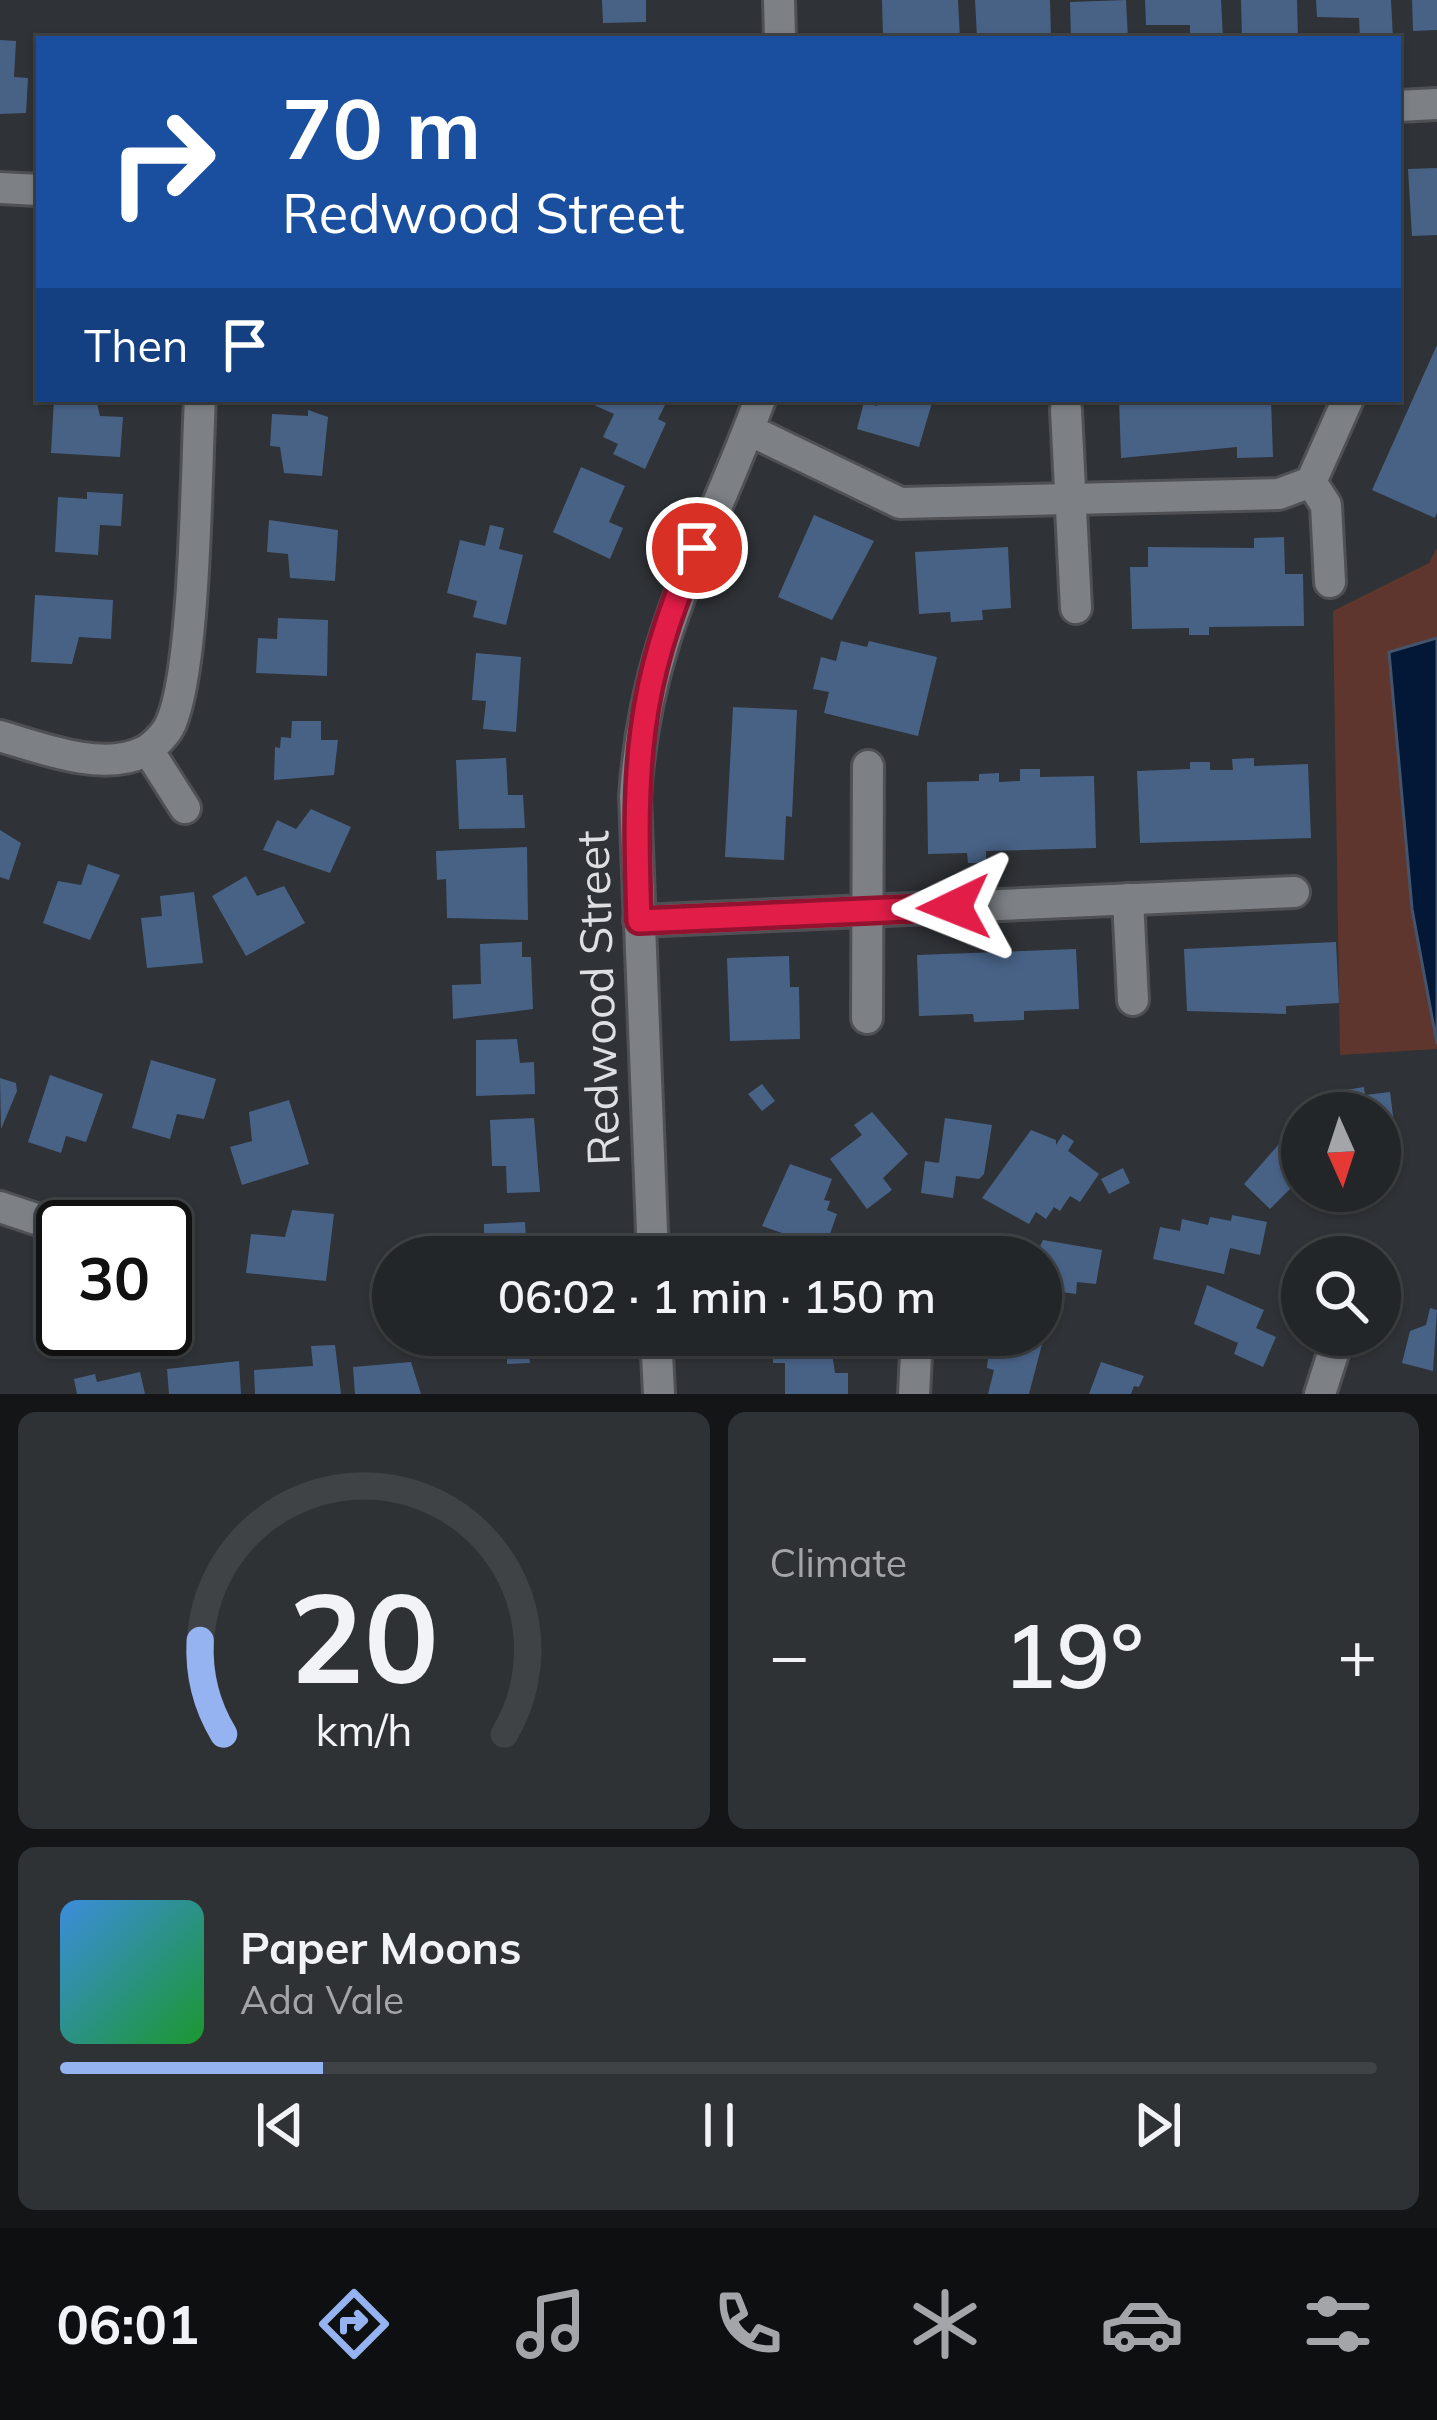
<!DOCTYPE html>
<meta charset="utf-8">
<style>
:root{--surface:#232628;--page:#2f3234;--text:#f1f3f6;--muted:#a3a5a8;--line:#404345;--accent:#95b2f1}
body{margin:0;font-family:Mulish,sans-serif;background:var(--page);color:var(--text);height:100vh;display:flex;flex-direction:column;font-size:45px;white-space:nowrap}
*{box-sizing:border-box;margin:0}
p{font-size:39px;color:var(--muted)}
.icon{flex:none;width:66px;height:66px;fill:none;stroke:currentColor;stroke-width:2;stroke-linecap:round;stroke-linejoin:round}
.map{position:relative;height:1394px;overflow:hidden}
.details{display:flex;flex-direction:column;gap:18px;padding:18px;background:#131516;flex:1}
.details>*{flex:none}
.hud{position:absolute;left:36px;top:36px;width:1365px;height:366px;border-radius:0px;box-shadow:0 3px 9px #0004,0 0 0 3px var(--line);background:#1a4fa0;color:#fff;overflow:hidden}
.needle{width:78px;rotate:177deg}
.controls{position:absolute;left:1281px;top:1092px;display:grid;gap:24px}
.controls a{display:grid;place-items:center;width:120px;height:120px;border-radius:50%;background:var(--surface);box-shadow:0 3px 9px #0004,0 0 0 3px var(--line);font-size:60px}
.speed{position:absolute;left:36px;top:1200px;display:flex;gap:24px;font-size:60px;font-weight:700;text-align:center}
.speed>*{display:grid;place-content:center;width:156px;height:156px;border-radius:50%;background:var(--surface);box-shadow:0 3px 9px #0004,0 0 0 3px var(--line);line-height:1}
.speed .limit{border:6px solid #111;border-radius:18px;background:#fff;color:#111}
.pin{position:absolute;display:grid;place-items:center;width:102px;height:102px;color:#fff;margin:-51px;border:6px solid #fff;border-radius:50%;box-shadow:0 3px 12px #0007}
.me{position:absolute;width:132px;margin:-66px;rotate:268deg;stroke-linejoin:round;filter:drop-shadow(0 0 9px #0008)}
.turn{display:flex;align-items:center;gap:42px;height:252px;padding:0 48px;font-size:54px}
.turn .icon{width:156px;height:156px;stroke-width:2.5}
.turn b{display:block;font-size:84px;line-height:102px}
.then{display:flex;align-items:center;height:114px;padding:0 48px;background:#0003;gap:24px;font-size:45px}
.big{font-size:90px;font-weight:600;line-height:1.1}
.details .card{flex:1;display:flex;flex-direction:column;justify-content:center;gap:18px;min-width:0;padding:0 42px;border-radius:18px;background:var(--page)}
.details .dial{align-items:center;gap:0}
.dial svg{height:312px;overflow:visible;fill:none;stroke:var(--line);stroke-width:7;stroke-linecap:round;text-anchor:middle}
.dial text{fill:var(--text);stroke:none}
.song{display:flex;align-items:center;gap:36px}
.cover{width:144px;height:144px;border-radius:18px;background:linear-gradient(135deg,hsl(210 70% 55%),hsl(130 70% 35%))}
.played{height:12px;border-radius:6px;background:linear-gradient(90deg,var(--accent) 20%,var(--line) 20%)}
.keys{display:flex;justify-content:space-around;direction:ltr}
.heat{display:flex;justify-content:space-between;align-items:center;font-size:66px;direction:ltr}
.details .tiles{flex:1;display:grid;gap:18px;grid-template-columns:1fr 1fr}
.card:last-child{grid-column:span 2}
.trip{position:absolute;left:372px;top:1236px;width:690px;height:120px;border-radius:60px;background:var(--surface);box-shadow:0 3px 9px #0004,0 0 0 3px var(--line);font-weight:600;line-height:120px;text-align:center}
.dock{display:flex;height:192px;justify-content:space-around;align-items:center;background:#0e0f10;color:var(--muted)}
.dock .icon{width:84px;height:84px}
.dock .selected{color:var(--accent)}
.dock b{font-size:54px;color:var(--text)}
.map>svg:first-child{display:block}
.green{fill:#5e362e}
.water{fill:#031837;stroke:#44546a;stroke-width:3}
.building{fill:#486286}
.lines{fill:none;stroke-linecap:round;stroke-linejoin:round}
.minor-casing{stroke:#4e5054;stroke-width:36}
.minor{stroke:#7d8186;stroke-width:30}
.route-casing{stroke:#92132f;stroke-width:30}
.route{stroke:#e11d48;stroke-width:21}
.labels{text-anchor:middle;stroke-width:12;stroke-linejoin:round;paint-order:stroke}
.street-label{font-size:45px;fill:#dddfe2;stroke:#2f3236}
</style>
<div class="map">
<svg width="1437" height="1394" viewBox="0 0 1437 1394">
<rect width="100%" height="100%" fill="#2f3236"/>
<path class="green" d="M1437 548V1049L1340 1055 1333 611 1429 563Z"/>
<path class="water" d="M1437 638V1044L1412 909 1389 652Z"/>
<g class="building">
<path d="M602 0H646V22L603 23Z"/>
<path d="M882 0H958L960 39 883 35Z"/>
<path d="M975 0H1050L1051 39H1019L1018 33 977 37Z"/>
<path d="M1126 0 1128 39H1071L1070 2Z"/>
<path d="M1145 0H1221L1223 39H1190V25H1146Z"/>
<path d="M1241 0H1297L1298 39H1242Z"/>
<path d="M1316 0H1391L1393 39H1360L1359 18 1317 17Z"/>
<path d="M1412 0H1437V30L1413 31Z"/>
<path d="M0 40 16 41 14 77 28 78 26 113 0 114Z"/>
<path d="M1437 168V235L1412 236 1408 169Z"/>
<path d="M1437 345V512L1435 518 1372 490Z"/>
<path d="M54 399H96L100 416 123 417 120 457 51 453Z"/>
<path d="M596 399H652L665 405 658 419 666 423 645 469 613 454 618 444 603 437 614 414 594 405Z"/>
<path d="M879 399H933L919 447 857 429 864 402 877 406Z"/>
<path d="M1119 399H1271L1273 457 1237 458V447L1121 458Z"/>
<path d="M308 410 328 417 322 476 284 473 280 447 270 446 272 414 308 416Z"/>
<path d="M581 467 625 486 609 522 623 528 610 559 553 532Z"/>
<path d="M87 492 123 494 121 526 100 525 98 555 55 552 58 497 87 499Z"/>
<path d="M814 515 874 541 832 620 778 597Z"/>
<path d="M269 520 338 530 335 581 290 578 288 554 267 552Z"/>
<path d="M490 525 504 528 499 549 523 555 506 625 473 617 477 601 447 593 460 540 485 546Z"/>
<path d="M1284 537 1285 574H1303L1304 626 1209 627V635H1189V628L1132 629 1130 567H1148V547L1254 548V538Z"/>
<path d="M1008 547 1011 608 982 610 983 620 951 622 950 612 919 614 915 552Z"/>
<path d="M35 595 113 600 111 639 79 637 72 664 31 662Z"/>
<path d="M278 618 328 620 327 676 256 673 258 638 277 639Z"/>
<path d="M841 641 867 647 869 641 937 657 918 736 824 713 829 692 813 689 821 657 836 661Z"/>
<path d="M476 653 521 657 516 732 483 729 486 701 472 700Z"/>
<path d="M733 707 797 710 792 817 786 816 784 860 725 857Z"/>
<path d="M292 721H321V740H338L334 775 274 780 275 747 280 748 281 737 291 738Z"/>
<path d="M506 758 508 795H523L525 828 459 829 456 760Z"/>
<path d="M1254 758V766L1308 764 1311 838 1140 843 1137 771 1190 769V762H1210V770H1233L1232 759Z"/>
<path d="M1020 769H1040V777L1094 776 1096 848 986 851V863H968L967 853 928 854 927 782 979 781V774L999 773V782L1020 781Z"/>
<path d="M311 809 351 827 330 873 263 850 277 820 296 829Z"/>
<path d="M0 830 21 843 9 880 0 877Z"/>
<path d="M527 847 528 920 447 918 446 879 437 880 436 851Z"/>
<path d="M88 864 120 875 90 940 43 923 58 881 81 885Z"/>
<path d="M246 876 257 896 284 886 305 923 246 956 212 896Z"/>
<path d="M194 892 203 963 147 968 141 918 162 916 160 896Z"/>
<path d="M522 942V957H531L533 1009 453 1019 452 985 481 984 480 944Z"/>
<path d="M1336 942 1339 1003 1286 1006V1014L1187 1011 1184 949Z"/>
<path d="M1076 949 1079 1009 1024 1011V1020L974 1022 973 1014 919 1016 917 955Z"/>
<path d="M789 956 790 987H799L800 1039 730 1041 727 958Z"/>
<path d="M517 1039 520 1063 534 1062 535 1094 476 1096V1040Z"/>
<path d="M151 1060 216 1079 204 1119 177 1114 170 1139 132 1128Z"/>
<path d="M50 1075 103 1094 86 1142 66 1136 61 1153 28 1142Z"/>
<path d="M0 1078 16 1083 17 1091 1 1129Z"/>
<path d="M762 1084 775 1101 762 1111 748 1094Z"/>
<path d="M1364 1087 1365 1095 1390 1092 1396 1139 1380 1141V1113H1331L1328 1093Z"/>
<path d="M289 1100 309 1164 242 1185 230 1147 252 1141 249 1112Z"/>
<path d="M872 1112 908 1154 883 1178 892 1190 867 1209 830 1159 862 1135 854 1125Z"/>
<path d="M534 1118 540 1192 507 1193 506 1166H492L490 1120Z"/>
<path d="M945 1118 992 1125 984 1174 979 1179 956 1176 953 1198 921 1193 925 1161 939 1163Z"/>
<path d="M1293 1128 1302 1136V1177L1270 1209 1244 1184Z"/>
<path d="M1031 1130 1056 1140V1145L1063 1134 1074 1141 1068 1151 1099 1174 1080 1202 1070 1196 1060 1211 1054 1207 1046 1219 1036 1212 1029 1224 982 1198Z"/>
<path d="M790 1164 832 1179 824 1200 830 1201 827 1210 837 1214 825 1248 762 1226Z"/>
<path d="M1123 1168 1130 1183 1109 1194 1101 1179Z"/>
<path d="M292 1210 334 1214 326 1281 246 1273 251 1234 285 1237Z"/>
<path d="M1232 1215 1267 1222 1260 1255 1230 1248 1224 1274 1153 1259 1160 1227 1180 1231 1182 1219 1208 1225 1210 1217 1231 1221Z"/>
<path d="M525 1222 526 1240 529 1245H542L543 1257H484V1224Z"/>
<path d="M1043 1240 1102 1250 1096 1284 1077 1282 1076 1294 1041 1289V1257H1035Z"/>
<path d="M1207 1285 1264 1310 1256 1328 1276 1337 1263 1367 1234 1354 1238 1343 1194 1324Z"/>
<path d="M1430 1308 1437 1310 1433 1371 1402 1363 1410 1331 1426 1325Z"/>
<path d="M1041 1328 1046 1329 1029 1394H988L994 1370 987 1368 990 1335H1041Z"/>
<path d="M460 1335H547L548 1354 529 1355 530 1363 507 1364V1356L489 1357V1345L460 1346Z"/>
<path d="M819 1339H830L835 1373H848V1394H785V1363H773V1341Z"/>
<path d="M335 1345 341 1394H255L254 1370 313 1366 311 1346Z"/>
<path d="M239 1361 241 1394H169L167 1369Z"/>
<path d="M411 1362 421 1394H355L353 1367Z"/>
<path d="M1101 1362 1144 1376 1139 1387 1134 1386 1131 1394H1089Z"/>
<path d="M140 1372 145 1394H77L74 1379 95 1374 97 1382Z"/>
</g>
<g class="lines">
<g class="minor-casing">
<g id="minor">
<path d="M779 0 780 39"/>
<path d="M1398 106 1437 104"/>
<path d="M0 188 39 190"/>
<path d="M1066 410 1076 608"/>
<path d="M749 430 900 503 1279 494 1311 482 1348 399"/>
<path d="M1311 482 1326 505 1330 582"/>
<path d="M0 736C40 748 103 772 143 752 152 748 164 736 169 727 196 675 196 468 200 399"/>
<path d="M148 750 185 808"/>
<path d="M1128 899 1133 1000"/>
<path d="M639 921 1294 892"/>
<path d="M867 1018 868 766"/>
<path d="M0 1207 63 1228"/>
<path d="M653 1257 635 797C645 635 707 544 760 399"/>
<path d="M656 1335 659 1394"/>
<path d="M914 1394 917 1335"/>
<path d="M1320 1394 1339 1335"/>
</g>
</g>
<use href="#minor" class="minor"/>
</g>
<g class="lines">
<g class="route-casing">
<path id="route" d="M697 548C635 689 634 770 639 921L954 907"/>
</g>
<use href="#route" class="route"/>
</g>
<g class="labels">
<g class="street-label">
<text transform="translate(598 998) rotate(-92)" y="16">Redwood Street</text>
</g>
</g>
</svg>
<div class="controls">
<a><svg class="needle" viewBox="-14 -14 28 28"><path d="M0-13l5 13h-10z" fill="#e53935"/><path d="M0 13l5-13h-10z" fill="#a3a5a8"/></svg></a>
<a><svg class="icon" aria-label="search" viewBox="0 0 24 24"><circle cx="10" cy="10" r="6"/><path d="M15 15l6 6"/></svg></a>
</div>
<div class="speed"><div class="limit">30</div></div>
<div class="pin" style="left:697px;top:548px;background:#d93025"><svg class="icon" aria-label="arrive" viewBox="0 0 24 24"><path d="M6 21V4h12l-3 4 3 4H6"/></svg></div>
<svg class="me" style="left:954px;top:907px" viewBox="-20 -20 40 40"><path d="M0-17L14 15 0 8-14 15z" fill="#e11d48" stroke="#fff" stroke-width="4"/></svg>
<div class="trip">06:02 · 1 min · 150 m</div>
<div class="hud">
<div class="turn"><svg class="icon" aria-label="right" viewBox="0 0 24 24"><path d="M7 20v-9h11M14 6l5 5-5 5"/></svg><div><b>70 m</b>Redwood Street</div></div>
<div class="then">Then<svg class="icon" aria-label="arrive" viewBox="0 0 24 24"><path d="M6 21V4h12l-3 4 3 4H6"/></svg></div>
</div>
</div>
<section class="details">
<div class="tiles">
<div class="card dial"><svg viewBox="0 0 100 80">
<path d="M14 69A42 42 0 1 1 86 69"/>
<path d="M14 69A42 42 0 0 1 8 45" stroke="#95b2f1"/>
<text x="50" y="56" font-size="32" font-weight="700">20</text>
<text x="50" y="72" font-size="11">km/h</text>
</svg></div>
<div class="card"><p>Climate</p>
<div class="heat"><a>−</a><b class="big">19°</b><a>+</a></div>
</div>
<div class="card">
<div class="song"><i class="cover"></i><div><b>Paper Moons</b><p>Ada Vale</p></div></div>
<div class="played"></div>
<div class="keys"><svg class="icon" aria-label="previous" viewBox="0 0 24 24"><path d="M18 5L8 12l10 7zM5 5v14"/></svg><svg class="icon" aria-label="pause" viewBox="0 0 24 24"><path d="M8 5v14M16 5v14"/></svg><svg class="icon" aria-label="next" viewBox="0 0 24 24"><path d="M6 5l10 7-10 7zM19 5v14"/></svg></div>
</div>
</div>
</section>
<nav class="dock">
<b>06:01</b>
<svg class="icon selected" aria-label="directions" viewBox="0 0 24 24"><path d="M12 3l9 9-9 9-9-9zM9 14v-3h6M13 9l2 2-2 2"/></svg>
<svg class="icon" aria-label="music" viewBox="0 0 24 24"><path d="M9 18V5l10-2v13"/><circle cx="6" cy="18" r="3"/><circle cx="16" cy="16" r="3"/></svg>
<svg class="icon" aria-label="phone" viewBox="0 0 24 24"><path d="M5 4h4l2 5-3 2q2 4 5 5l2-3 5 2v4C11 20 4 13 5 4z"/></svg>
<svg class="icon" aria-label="climate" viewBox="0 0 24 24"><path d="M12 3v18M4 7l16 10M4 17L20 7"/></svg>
<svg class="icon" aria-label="car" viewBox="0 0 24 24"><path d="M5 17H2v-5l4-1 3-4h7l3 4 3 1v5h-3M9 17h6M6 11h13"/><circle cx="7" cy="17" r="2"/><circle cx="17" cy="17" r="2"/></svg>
<svg class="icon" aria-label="filters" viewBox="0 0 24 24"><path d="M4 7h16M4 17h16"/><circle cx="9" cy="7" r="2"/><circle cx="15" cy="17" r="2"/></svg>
</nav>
